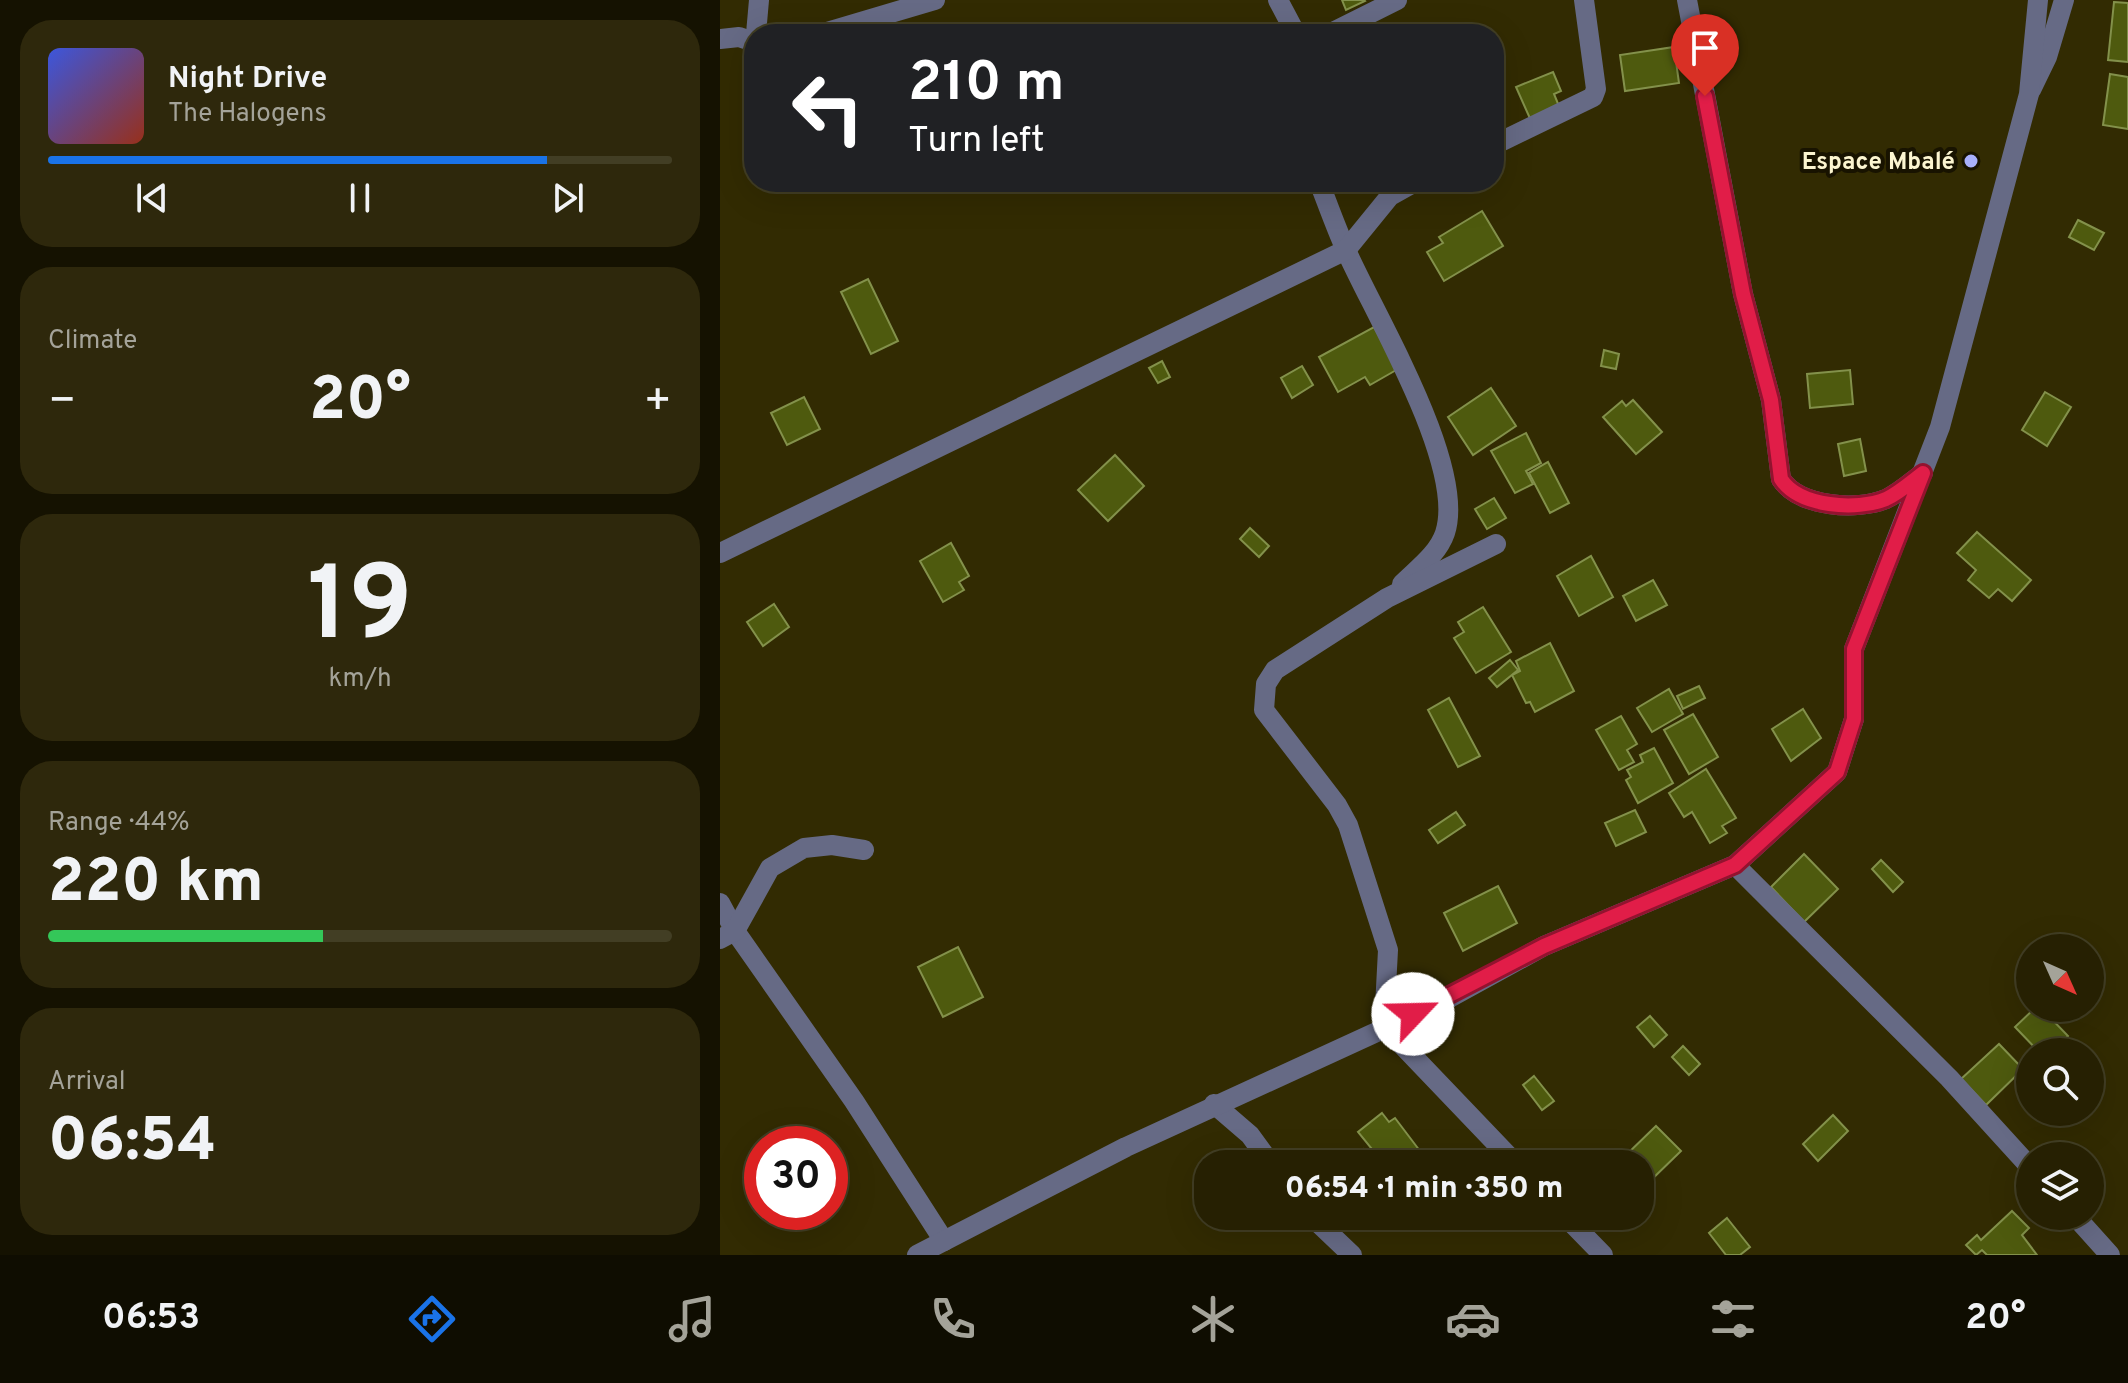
<!DOCTYPE html>
<meta charset="utf-8">
<style>
:root{--surface:#262002;--page:#2e280c;--text:#f1f3f6;--muted:#a4a399;--line:#423e24;--accent:#1a73e8}
body{margin:0;font-family:Overpass,sans-serif;background:var(--page);color:var(--text);height:100vh;display:flex;flex-direction:column;font-size:30px;white-space:nowrap}
*{box-sizing:border-box;margin:0}
p{font-size:26px;color:var(--muted)}
.icon{flex:none;width:44px;height:44px;fill:none;stroke:currentColor;stroke-width:2;stroke-linecap:round;stroke-linejoin:round}
.map{position:relative;flex:1;overflow:hidden}
.details{display:flex;flex-direction:column;gap:20px;padding:20px;background:#151201;width:720px}
.details>*{flex:none}
.hud{position:absolute;left:24px;top:24px;width:760px;height:168px;border-radius:32px;box-shadow:0 8px 32px #0002,0 0 0 2px var(--line);background:#202124;color:#fff;overflow:hidden}
.needle{width:52px;rotate:135deg}
.fabs{position:absolute;left:1296px;top:934px;display:grid;gap:16px}
.fabs a{display:grid;place-items:center;width:88px;height:88px;border-radius:50%;background:var(--surface);box-shadow:0 8px 32px #0002,0 0 0 2px var(--line);font-size:40px}
.speed{position:absolute;left:24px;top:1126px;display:flex;gap:16px;font-size:40px;font-weight:700;text-align:center}
.speed>*{display:grid;place-content:center;width:104px;height:104px;border-radius:50%;background:var(--surface);box-shadow:0 8px 32px #0002,0 0 0 2px var(--line);line-height:1}
.speed .limit{border:12px solid #d22;background:#fff;color:#111}
.pin{position:absolute;display:grid;place-items:center;width:68px;height:68px;color:#fff;margin:-82px -34px;border-radius:50% 50% 50% 0;rotate:-45deg;box-shadow:0 0 8px #0007}
.pin .icon{rotate:45deg}
.me{position:absolute;width:88px;margin:-44px;rotate:66deg;stroke-linejoin:round;filter:drop-shadow(0 0 6px #0008)}
.turn{display:flex;align-items:center;gap:28px;height:168px;padding:0 32px;font-size:36px}
.turn .icon{width:104px;height:104px;stroke-width:2.5}
.turn b{display:block;font-size:56px;line-height:68px}
.big{font-size:60px;font-weight:800;line-height:1.1}
.details .card{flex:1;display:flex;flex-direction:column;justify-content:center;gap:12px;min-width:0;padding:0 28px;border-radius:32px;background:var(--page)}
.details .dial{align-items:center;gap:0}
.dial b{font-size:104px;line-height:1}
.song{display:flex;align-items:center;gap:24px}
.cover{width:96px;height:96px;border-radius:12px;background:linear-gradient(135deg,hsl(230 70% 55%),hsl(10 70% 35%))}
.played{height:8px;border-radius:4px;background:linear-gradient(90deg,var(--accent) 80%,var(--line) 80%)}
.keys{display:flex;justify-content:space-around;direction:ltr}
.heat{display:flex;justify-content:space-between;align-items:center;font-size:44px;direction:ltr}
.charge{height:12px;border-radius:6px;background:linear-gradient(90deg,#34c759 44%,var(--line) 0)}
.trip{position:absolute;left:474px;top:1150px;width:460px;height:80px;border-radius:32px;background:var(--surface);box-shadow:0 8px 32px #0002,0 0 0 2px var(--line);font-weight:800;line-height:80px;text-align:center}
.menu{display:flex;height:128px;justify-content:space-around;align-items:center;background:#0f0d01;color:var(--muted)}
.menu .icon{width:56px;height:56px}
.menu .on{color:var(--accent)}
.menu b{font-size:36px;color:var(--text)}
main{display:flex;flex:1;min-height:0}
.map>svg:first-child{display:block}
.building{fill:#4e5a0e;stroke:#83914b;stroke-width:2}
.lines{fill:none;stroke-linecap:round;stroke-linejoin:round}
.minor{stroke:#666a85;stroke-width:20}
.route-casing{stroke:#92132f;stroke-width:20}
.route{stroke:#e11d48;stroke-width:14}
.poi-dot{fill:#a8b0fc;stroke:#181300;stroke-width:3}
.labels{text-anchor:middle;stroke-width:8;stroke-linejoin:round;paint-order:stroke}
.poi-label{font-size:24px;font-weight:bold;fill:#fcf5d0;stroke:#181300;text-anchor:end}
</style>
<main>
<section class="details">
<div class="card">
<div class="song"><i class="cover"></i><div><b>Night Drive</b><p>The Halogens</p></div></div>
<div class="played"></div>
<div class="keys"><svg class="icon" aria-label="previous" viewBox="0 0 24 24"><path d="M18 5L8 12l10 7zM5 5v14"/></svg><svg class="icon" aria-label="pause" viewBox="0 0 24 24"><path d="M8 5v14M16 5v14"/></svg><svg class="icon" aria-label="next" viewBox="0 0 24 24"><path d="M6 5l10 7-10 7zM19 5v14"/></svg></div>
</div>
<div class="card"><p>Climate</p>
<div class="heat"><a>−</a><b class="big">20°</b><a>+</a></div>
</div>
<div class="card dial"><b>19</b><p>km/h</p></div>
<div class="card"><p>Range · 44%</p><b class="big">220 km</b><div class="charge"></div></div>
<div class="card"><p>Arrival</p><b class="big">06:54</b></div>
</section>
<div class="map">
<svg width="1408" height="1255" viewBox="0 0 1408 1255">
<rect width="100%" height="100%" fill="#322b02"/>
<g class="building">
<path d="M622 0H644L645 1 626 10Z"/>
<path d="M1394 2 1408 3V62L1388 60Z"/>
<path d="M954 47 959 83 905 91 900 55Z"/>
<path d="M833 72 841 91 834 94 841 111 812 123 796 87Z"/>
<path d="M1390 74 1408 77V129L1383 125Z"/>
<path d="M762 211 783 246 724 281 707 252 723 243 719 237Z"/>
<path d="M1358 220 1384 233 1374 250 1349 237Z"/>
<path d="M148 279 178 341 151 354 121 292Z"/>
<path d="M654 327 678 369 650 385 645 377 618 392 599 357Z"/>
<path d="M884 350 899 354 896 369 881 366Z"/>
<path d="M442 361 450 377 438 383 429 368Z"/>
<path d="M582 366 593 385 572 398 561 378Z"/>
<path d="M1130 370 1133 404 1090 408 1087 374Z"/>
<path d="M771 388 796 426 753 455 728 417Z"/>
<path d="M1325 392 1351 407 1327 446 1302 430Z"/>
<path d="M84 397 100 429 67 445 51 413Z"/>
<path d="M913 400 942 432 916 454 883 417 902 401 906 406Z"/>
<path d="M806 433 821 463 806 471 813 484 795 493 771 451Z"/>
<path d="M1140 439 1146 471 1124 476 1118 444Z"/>
<path d="M395 455 424 486 388 521 358 490Z"/>
<path d="M828 462 849 503 830 513 809 473Z"/>
<path d="M774 498 786 518 767 529 755 509Z"/>
<path d="M530 528 549 546 539 557 520 539Z"/>
<path d="M1257 532 1311 580 1292 601 1278 589 1269 598 1248 580 1256 570 1237 553Z"/>
<path d="M231 543 249 576 239 582 244 590 223 602 200 561Z"/>
<path d="M871 556 893 597 859 616 837 576Z"/>
<path d="M933 580 947 605 916 621 903 596Z"/>
<path d="M54 604 69 627 43 646 27 622Z"/>
<path d="M763 607 791 652 756 673 734 638 744 632 738 622Z"/>
<path d="M830 643 854 691 815 712 810 702 806 703 792 675 800 671 796 661Z"/>
<path d="M790 660 798 670 777 687 769 678Z"/>
<path d="M979 686 985 698 963 709 957 696Z"/>
<path d="M949 689 963 714 932 732 917 708Z"/>
<path d="M729 698 760 756 738 767 708 710Z"/>
<path d="M1083 709 1101 738 1071 761 1052 729Z"/>
<path d="M973 714 998 757 969 774 944 730Z"/>
<path d="M901 716 917 744 907 750 914 762 899 770 876 730Z"/>
<path d="M934 748 953 783 918 803 906 780 911 777 907 770 923 762 920 755Z"/>
<path d="M986 769 1016 818 1002 826 1007 833 990 843 972 812 964 817 949 793Z"/>
<path d="M915 810 926 832 896 846 885 823Z"/>
<path d="M736 812 745 825 718 843 709 830Z"/>
<path d="M1084 854 1118 889 1084 922 1051 887Z"/>
<path d="M1161 860 1183 882 1173 892 1152 869Z"/>
<path d="M778 886 797 923 743 951 724 913Z"/>
<path d="M238 947 263 997 223 1017 198 967Z"/>
<path d="M1315 1008H1321L1348 1036 1332 1052H1319L1295 1027Z"/>
<path d="M930 1016 947 1035 934 1047 917 1027Z"/>
<path d="M1279 1044 1303 1069 1266 1105 1241 1079Z"/>
<path d="M963 1046 980 1064 969 1075 952 1057Z"/>
<path d="M814 1076 834 1101 822 1110 803 1085Z"/>
<path d="M662 1113 669 1122 675 1118 700 1151 695 1155 699 1164H664L638 1132Z"/>
<path d="M1113 1115 1128 1131 1098 1161 1083 1144Z"/>
<path d="M936 1126 961 1151 928 1183 920 1175V1164H909L903 1158Z"/>
<path d="M643 1149 655 1164H637L632 1157Z"/>
<path d="M1292 1211 1309 1228 1302 1235 1317 1255H1267L1262 1250 1256 1255 1246 1245 1257 1235 1261 1240Z"/>
<path d="M1007 1218 1030 1247 1020 1255H1006L989 1233Z"/>
</g>
<g class="lines">
<g class="minor">
<path d="M558 0 576 34"/>
<path d="M967 0 1023 294 1051 400 1061 479C1079 507 1137 511 1166 499 1179 493 1191 482 1203 473"/>
<path d="M36 34 39 0"/>
<path d="M100 34 215 0"/>
<path d="M609 34 677 0"/>
<path d="M0 39 19 37 34 42"/>
<path d="M1311 90 1327 57 1344 0"/>
<path d="M774 145 873 97 876 89 864 0"/>
<path d="M599 182C608 205 616 228 626 250 654 314 747 466 725 533 718 554 697 569 682 584"/>
<path d="M776 544 667 598 555 670 546 684 544 710 617 805 628 825 668 950 664 1026 796 1164"/>
<path d="M0 553 626 250 670 196 695 182"/>
<path d="M1015 865 1229 1078 1310 1167"/>
<path d="M0 903 15 931 134 1101 224 1241"/>
<path d="M0 939 15 931 50 868 84 848 112 845 144 850"/>
<path d="M494 1104 530 1135 551 1164"/>
<path d="M591 1216 632 1255"/>
<path d="M845 1216 883 1255"/>
<path d="M1355 1216 1390 1255"/>
<path d="M197 1255 406 1147 722 1002 824 946 1015 865 1117 772 1134 719V649L1220 427 1309 94 1318 0"/>
</g>
</g>
<g class="lines">
<g class="route-casing">
<path id="route" d="M693 1014 824 946 1015 865 1117 772 1134 719V649L1203 473C1191 482 1179 493 1166 499 1137 511 1079 507 1061 479L1051 400 1023 294 985 96"/>
</g>
<use href="#route" class="route"/>
</g>
<circle class="poi-dot" cx="1251" cy="161" r="8"/>
<g class="labels">
<g class="poi-label">
<text x="1235" y="169">Espace Mbalé</text>
</g>
</g>
</svg>
<div class="fabs">
<a><svg class="needle" viewBox="-14 -14 28 28"><path d="M0-13l5 13h-10z" fill="#e53935"/><path d="M0 13l5-13h-10z" fill="#a4a399"/></svg></a>
<a><svg class="icon" aria-label="search" viewBox="0 0 24 24"><circle cx="10" cy="10" r="6"/><path d="M15 15l6 6"/></svg></a>
<a><svg class="icon" aria-label="layers" viewBox="0 0 24 24"><path d="M12 4l9 5-9 5-9-5zM3 14l9 5 9-5"/></svg></a>
</div>
<div class="speed"><div class="limit">30</div></div>
<div class="pin" style="left:985px;top:96px;background:#d93025"><svg class="icon" aria-label="arrive" viewBox="0 0 24 24"><path d="M6 21V4h12l-3 4 3 4H6"/></svg></div>
<svg class="me" style="left:693px;top:1014px" viewBox="-20 -20 40 40"><circle r="19" fill="#fff"/><path d="M0-13L10 11 0 6-10 11z" fill="#e11d48"/></svg>
<div class="trip">06:54 · 1 min · 350 m</div>
<div class="hud">
<div class="turn"><svg class="icon" aria-label="left" viewBox="0 0 24 24"><path d="M17 20v-9H6M10 6l-5 5 5 5"/></svg><div><b>210 m</b>Turn left</div></div>
</div>
</div>
</main>
<nav class="menu">
<b>06:53</b>
<svg class="icon on" aria-label="directions" viewBox="0 0 24 24"><path d="M12 3l9 9-9 9-9-9zM9 14v-3h6M13 9l2 2-2 2"/></svg>
<svg class="icon" aria-label="music" viewBox="0 0 24 24"><path d="M9 18V5l10-2v13"/><circle cx="6" cy="18" r="3"/><circle cx="16" cy="16" r="3"/></svg>
<svg class="icon" aria-label="phone" viewBox="0 0 24 24"><path d="M5 4h4l2 5-3 2q2 4 5 5l2-3 5 2v4C11 20 4 13 5 4z"/></svg>
<svg class="icon" aria-label="climate" viewBox="0 0 24 24"><path d="M12 3v18M4 7l16 10M4 17L20 7"/></svg>
<svg class="icon" aria-label="car" viewBox="0 0 24 24"><path d="M5 17H2v-5l4-1 3-4h7l3 4 3 1v5h-3M9 17h6M6 11h13"/><circle cx="7" cy="17" r="2"/><circle cx="17" cy="17" r="2"/></svg>
<svg class="icon" aria-label="filters" viewBox="0 0 24 24"><path d="M4 7h16M4 17h16"/><circle cx="9" cy="7" r="2"/><circle cx="15" cy="17" r="2"/></svg>
<b>20°</b>
</nav>
